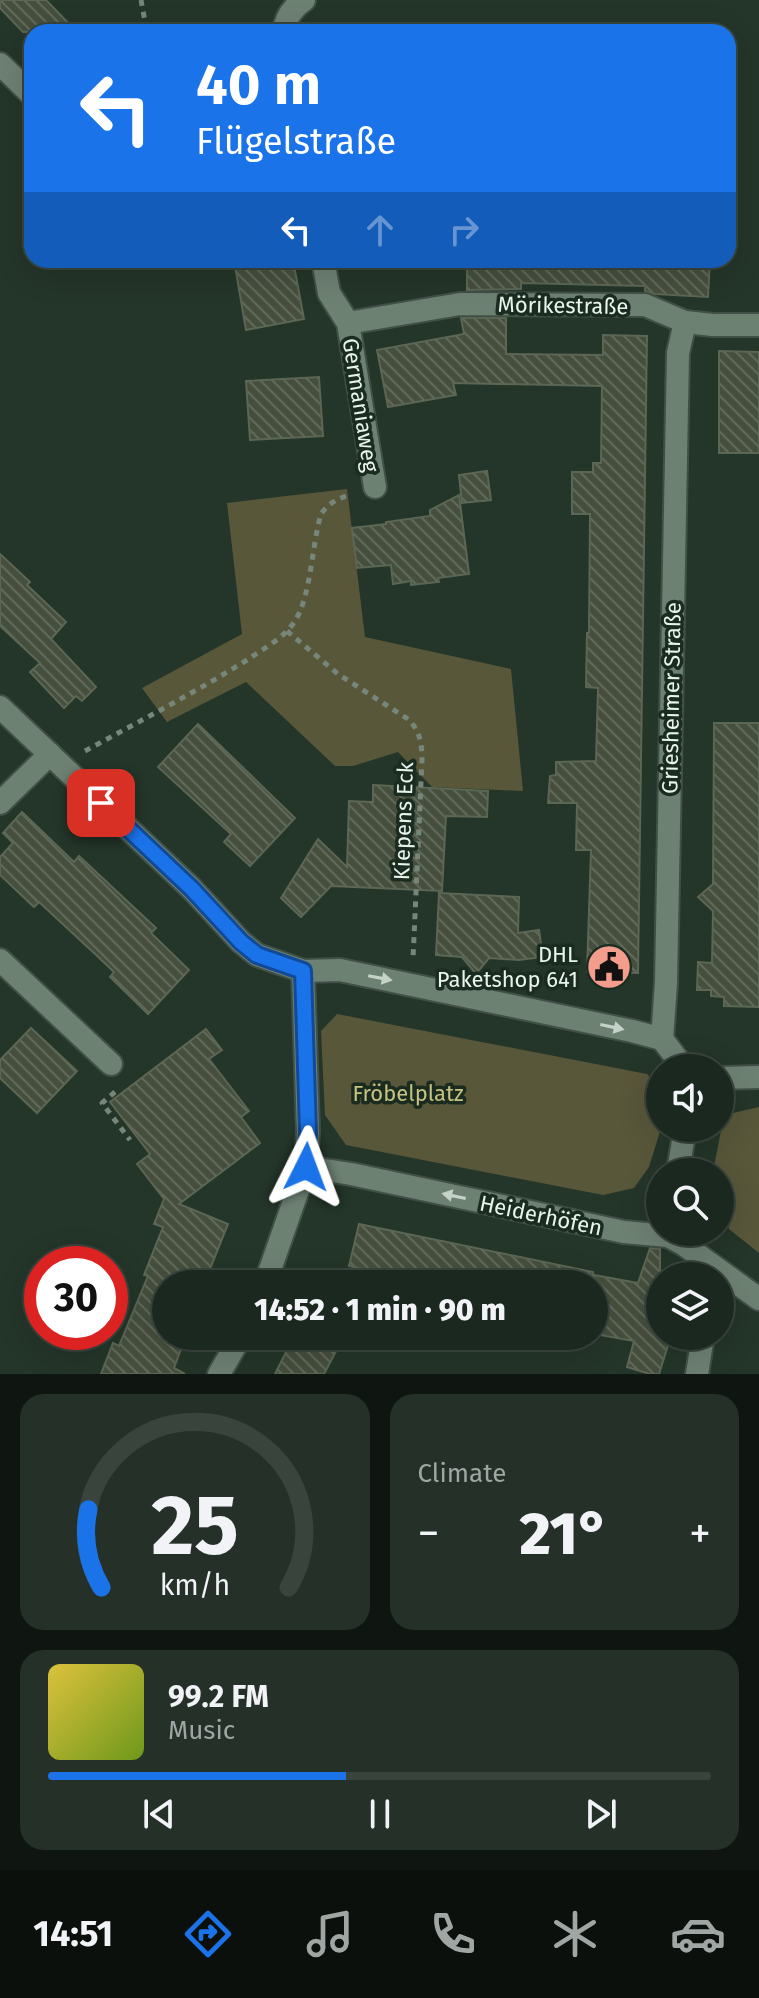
<!DOCTYPE html>
<meta charset="utf-8">
<style>
:root{--surface:#1b281f;--page:#243028;--text:#f1f3f6;--muted:#a0a6a4;--line:#39443d;--accent:#1a73e8}
body{margin:0;font-family:"Fira Sans",sans-serif;background:var(--page);color:var(--text);height:100vh;display:flex;flex-direction:column;font-size:30px;white-space:nowrap}
*{box-sizing:border-box;margin:0}
p{font-size:26px;color:var(--muted)}
.icon{flex:none;width:44px;height:44px;fill:none;stroke:currentColor;stroke-width:2;stroke-linecap:round;stroke-linejoin:round}
.map{position:relative;height:1374px;overflow:hidden}
.sheet{display:flex;flex-direction:column;gap:20px;padding:20px;background:#0f1611;flex:1}
.sheet>*{flex:none}
.hud{position:absolute;left:24px;top:24px;width:712px;height:244px;border-radius:24px;box-shadow:0 8px 32px #0002,0 0 0 2px var(--line);background:#1a73e8;color:#fff;overflow:hidden}
.buttons{position:absolute;left:646px;top:1054px;display:grid;gap:16px}
.buttons a{display:grid;place-items:center;width:88px;height:88px;border-radius:50%;background:var(--surface);box-shadow:0 8px 32px #0002,0 0 0 2px var(--line);font-size:40px}
.speed{position:absolute;left:24px;top:1246px;display:flex;gap:16px;font-size:40px;font-weight:700;text-align:center}
.speed>*{display:grid;place-content:center;width:104px;height:104px;border-radius:50%;background:var(--surface);box-shadow:0 8px 32px #0002,0 0 0 2px var(--line);line-height:1}
.speed .limit{border:12px solid #d22;background:#fff;color:#111}
.pin{position:absolute;display:grid;place-items:center;width:68px;height:68px;color:#fff;margin:-34px;border-radius:16px;box-shadow:0 4px 12px #0006}
.me{position:absolute;width:88px;margin:-44px;rotate:3deg;stroke-linejoin:round;filter:drop-shadow(0 0 6px #0008)}
.turn{display:flex;align-items:center;gap:28px;height:168px;padding:0 40px;font-size:36px}
.turn .icon{width:104px;height:104px;stroke-width:2.5}
.turn b{display:block;font-size:56px;line-height:68px}
.lanes{display:flex;align-items:center;height:76px;padding:0 40px;background:#0003;justify-content:center;gap:40px;direction:ltr}
.lanes .off{opacity:.35}
.big{font-size:60px;font-weight:800;line-height:1.1}
.sheet .widget{flex:1;display:flex;flex-direction:column;justify-content:center;gap:12px;min-width:0;padding:0 28px;border-radius:24px;background:var(--page)}
.sheet .dial{align-items:center;gap:0}
.dial svg{height:208px;overflow:visible;fill:none;stroke:var(--line);stroke-width:7;stroke-linecap:round;text-anchor:middle}
.dial text{fill:var(--text);stroke:none}
.song{display:flex;align-items:center;gap:24px}
.cover{width:96px;height:96px;border-radius:12px;background:linear-gradient(135deg,hsl(50 70% 55%),hsl(80 70% 35%))}
.played{height:8px;border-radius:4px;background:linear-gradient(90deg,var(--accent) 45%,var(--line) 45%)}
.keys{display:flex;justify-content:space-around;direction:ltr}
.heat{display:flex;justify-content:space-between;align-items:center;font-size:44px;direction:ltr}
.sheet .tiles{flex:1;display:grid;gap:20px;grid-template-columns:1fr 1fr}
.widget:last-child{grid-column:span 2}
.trip{position:absolute;left:152px;top:1270px;width:456px;height:80px;border-radius:40px;background:var(--surface);box-shadow:0 8px 32px #0002,0 0 0 2px var(--line);font-weight:800;line-height:80px;text-align:center}
.tab-bar{display:flex;height:128px;justify-content:space-around;align-items:center;background:#0b100c;color:var(--muted)}
.tab-bar .icon{width:56px;height:56px}
.tab-bar .selected{color:var(--accent)}
.tab-bar b{font-size:36px;color:var(--text)}
.map>svg:first-child{display:block}
.green{fill:#59573a}
.building{fill:url(#building-back-hatch);stroke:#5c6654;stroke-width:2}
.lines{fill:none;stroke-linecap:round;stroke-linejoin:round}
.minor-casing{stroke:#415046;stroke-width:26}
.path{stroke:#77867b;stroke-width:5;stroke-dasharray:6 6;stroke-linecap:butt}
.minor{stroke:#6d8173;stroke-width:22}
.oneway{fill:#c4d2c8}
.route-casing{stroke:#114b97;stroke-width:20}
.route{stroke:#1a73e8;stroke-width:14}
.labels{text-anchor:middle;stroke-width:7;stroke-linejoin:round;paint-order:stroke}
.street-label{font-size:22px;fill:#e9f4ec;stroke:#1a2b20}
.poi-label{font-size:22px;fill:#e9f4ec;stroke:#1a2b20;text-anchor:end}
.park-label{font-size:22px;fill:#c6c281;stroke:#1a2b20}
</style>
<div class="map">
<svg width="759" height="1374" viewBox="0 0 759 1374">
<defs>
<pattern id="building-back-hatch" width="6" height="6" patternUnits="userSpaceOnUse" patternTransform="scale(2)"><rect width="6" height="6" fill="#464f3e"/><path d="M-1 5l2 2M0 0l6 6M5-1l2 2" fill="none" stroke="#61695a"/></pattern>
</defs>
<rect width="100%" height="100%" fill="#243529"/>
<g class="green">
<path d="M347 489 365 637 511 669 523 791 432 787 398 752 353 766H335L246 682 167 722 142 688 242 634 227 503Z"/>
<path d="M337 1014 647 1074 660 1088 661 1128 649 1167 634 1188 603 1195 346 1145 325 1115 321 1031Z"/>
<path d="M759 1107V1253L729 1229 720 1191V1172H715L714 1167 724 1115Z"/>
</g>
<g class="building">
<path d="M0 0H46L77 32H23L0 8Z"/>
<path d="M234 260H293L304 319 246 330Z"/>
<path d="M467 260H710L708 297 655 294 645 291V286L521 283V289L467 290Z"/>
<path d="M461 318H506V354L603 355V335L647 336 638 973 587 972 591 850H576L577 803H548L550 776 556 775V762L596 761 598 688 586 687 587 633H589L590 514H572V472H593V463H601L602 386 453 383 456 395 388 407 377 350 464 334Z"/>
<path d="M719 351 759 352V453H719Z"/>
<path d="M319 377 323 436 250 440 246 381Z"/>
<path d="M487 471 491 500 462 503 459 475Z"/>
<path d="M459 495 469 574 438 578 439 582 411 585V581L393 584 391 565 357 568 352 528 386 524V522L430 516V510Z"/>
<path d="M0 554 30 582 27 585 66 622 51 639 96 687 82 701 76 696 64 708 30 672 40 663 0 626Z"/>
<path d="M714 723H759V1007L724 1006V997L711 996V990H697L698 962 712 963 713 911 698 897 713 884Z"/>
<path d="M198 724 295 818 250 866 224 842 231 834 158 767Z"/>
<path d="M373 785 488 791 487 817 446 816 442 891 331 886 301 917 281 898 318 839 347 867 349 801 373 802Z"/>
<path d="M22 812 74 862 79 856 156 928 151 933 189 970 148 1014 110 977 114 972 95 954 39 902 34 907 0 875V857L13 843 3 833Z"/>
<path d="M439 893 519 897 518 933 539 930 543 957 519 960 489 958 476 974 462 957 436 955Z"/>
<path d="M31 1028 77 1071 37 1113 0 1078V1060Z"/>
<path d="M206 1029 222 1050 209 1059 249 1111 241 1117 260 1143 179 1204 228 1224 204 1284H166V1336H186L174 1368 185 1374H101L113 1343 119 1346 148 1276 144 1275 163 1227 154 1224 164 1199 137 1164 150 1154 110 1102Z"/>
<path d="M359 1224 593 1272 592 1284H435L349 1266Z"/>
<path d="M650 1248 660 1249V1336H671L659 1374H650L627 1367 634 1341 594 1334V1275L638 1283Z"/>
<path d="M294 1336H344L324 1374H275Z"/>
</g>
<g class="lines">
<g class="minor-casing">
<g id="minor">
<path d="M284 32C285 18 292 8 304 0"/>
<path d="M0 64 32 95"/>
<path d="M323 260 329 293 348 323"/>
<path d="M375 487 348 323 460 304 645 305 685 322 713 325H759"/>
<path d="M0 707 192 889 241 942 257 955 303 971 340 970 632 1031 662 1039"/>
<path d="M0 803 50 754"/>
<path d="M0 960 111 1064"/>
<path d="M684 1068 662 1039 666 983 678 353 685 322"/>
<path d="M720 1078 759 1077"/>
<path d="M306 1167 351 1174 624 1232 668 1236 683 1244 759 1299"/>
<path d="M678 1172 685 1128"/>
<path d="M265 1284 306 1167 308 1132 303 971"/>
<path d="M219 1374 241 1336"/>
<path d="M697 1374 703 1336"/>
</g>
</g>
<g class="path">
<path d="M141 0 147 32"/>
<path d="M287 631 338 674 408 719C420 731 422 743 422 760L413 959"/>
<path d="M85 751C140 721 194 693 247 660 263 649 284 638 295 621 311 596 312 544 321 514 329 503 338 498 350 495"/>
<path d="M115 1092 102 1103 130 1140"/>
</g>
<use href="#minor" class="minor"/>
</g>
<defs><path id="oneway-solid" d="M-6-.8H1V-3.2L6.5 0L1 3.2V.8H-6Z" transform="scale(2)"/></defs>
<g class="oneway">
<use href="#oneway-solid" transform="translate(380 978) rotate(11)"/>
<use href="#oneway-solid" transform="translate(612 1027) rotate(12)"/>
<use href="#oneway-solid" transform="translate(454 1196) rotate(-168)"/>
</g>
<g class="lines">
<g class="route-casing">
<path id="route" d="M101 803 192 889 241 942 257 955 303 971 308 1132 306 1167"/>
</g>
<use href="#route" class="route"/>
</g>
<defs>
<g id="civic-disc" transform="scale(2.3)"><circle r="9.5" fill="#f49d8c" stroke="#1a2b20"/><path d="M-.6-6.5H3V-4.5H.6V-3L4-1V1h2V6H-6V1h2V-1L-.6-3ZM-1.2 2.5V6h2.4V2.5Z" fill="#111"/></g>
</defs>
<g fill-rule="evenodd">
<use href="#civic-disc" x="609" y="967"/>
</g>
<g class="labels">
<g class="street-label">
<text transform="translate(563 305) rotate(1)" y="8">Mörikestraße</text>
<text transform="translate(361 405) rotate(81)" y="8">Germaniaweg</text>
<text transform="translate(671 698) rotate(-89)" y="8">Griesheimer Straße</text>
<text transform="translate(403 821) rotate(-88)" y="8">Kiepens Eck</text>
<text transform="translate(541 1215) rotate(12)" y="8">Heiderhöfen</text>
</g>
<g class="poi-label">
<text x="578" y="962">DHL<tspan x="578" dy="25">Paketshop 641</tspan></text>
</g>
<g class="park-label">
<text x="408" y="1101">Fröbelplatz</text>
</g>
</g>
</svg>
<div class="buttons">
<a><svg class="icon" aria-label="sound" viewBox="0 0 24 24"><path d="M4 9h4l5-4v14l-5-4H4zM17 9q2 3 0 6"/></svg></a>
<a><svg class="icon" aria-label="search" viewBox="0 0 24 24"><circle cx="10" cy="10" r="6"/><path d="M15 15l6 6"/></svg></a>
<a><svg class="icon" aria-label="layers" viewBox="0 0 24 24"><path d="M12 4l9 5-9 5-9-5zM3 14l9 5 9-5"/></svg></a>
</div>
<div class="speed"><div class="limit">30</div></div>
<div class="pin" style="left:101px;top:803px;background:#d93025"><svg class="icon" aria-label="arrive" viewBox="0 0 24 24"><path d="M6 21V4h12l-3 4 3 4H6"/></svg></div>
<svg class="me" style="left:306px;top:1167px" viewBox="-20 -20 40 40"><path d="M0-17L14 15 0 8-14 15z" fill="#1a73e8" stroke="#fff" stroke-width="4"/></svg>
<div class="trip">14:52 · 1 min · 90 m</div>
<div class="hud">
<div class="turn"><svg class="icon" aria-label="left" viewBox="0 0 24 24"><path d="M17 20v-9H6M10 6l-5 5 5 5"/></svg><div><b>40 m</b>Flügelstraße</div></div>
<div class="lanes"><svg class="icon" aria-label="left" viewBox="0 0 24 24"><path d="M17 20v-9H6M10 6l-5 5 5 5"/></svg><svg class="icon off" aria-label="ahead" viewBox="0 0 24 24"><path d="M12 20V5M6 11l6-6 6 6"/></svg><svg class="icon off" aria-label="right" viewBox="0 0 24 24"><path d="M7 20v-9h11M14 6l5 5-5 5"/></svg></div>
</div>
</div>
<section class="sheet">
<div class="tiles">
<div class="widget dial"><svg viewBox="0 0 100 80">
<path d="M14 69A42 42 0 1 1 86 69"/>
<path d="M14 69A42 42 0 0 1 9 39" stroke="#1a73e8"/>
<text x="50" y="56" font-size="32" font-weight="700">25</text>
<text x="50" y="72" font-size="11">km/h</text>
</svg></div>
<div class="widget"><p>Climate</p>
<div class="heat"><a>−</a><b class="big">21°</b><a>+</a></div>
</div>
<div class="widget">
<div class="song"><i class="cover"></i><div><b>99.2 FM</b><p>Music</p></div></div>
<div class="played"></div>
<div class="keys"><svg class="icon" aria-label="previous" viewBox="0 0 24 24"><path d="M18 5L8 12l10 7zM5 5v14"/></svg><svg class="icon" aria-label="pause" viewBox="0 0 24 24"><path d="M8 5v14M16 5v14"/></svg><svg class="icon" aria-label="next" viewBox="0 0 24 24"><path d="M6 5l10 7-10 7zM19 5v14"/></svg></div>
</div>
</div>
</section>
<nav class="tab-bar">
<b>14:51</b>
<svg class="icon selected" aria-label="directions" viewBox="0 0 24 24"><path d="M12 3l9 9-9 9-9-9zM9 14v-3h6M13 9l2 2-2 2"/></svg>
<svg class="icon" aria-label="music" viewBox="0 0 24 24"><path d="M9 18V5l10-2v13"/><circle cx="6" cy="18" r="3"/><circle cx="16" cy="16" r="3"/></svg>
<svg class="icon" aria-label="phone" viewBox="0 0 24 24"><path d="M5 4h4l2 5-3 2q2 4 5 5l2-3 5 2v4C11 20 4 13 5 4z"/></svg>
<svg class="icon" aria-label="climate" viewBox="0 0 24 24"><path d="M12 3v18M4 7l16 10M4 17L20 7"/></svg>
<svg class="icon" aria-label="car" viewBox="0 0 24 24"><path d="M5 17H2v-5l4-1 3-4h7l3 4 3 1v5h-3M9 17h6M6 11h13"/><circle cx="7" cy="17" r="2"/><circle cx="17" cy="17" r="2"/></svg>
</nav>
